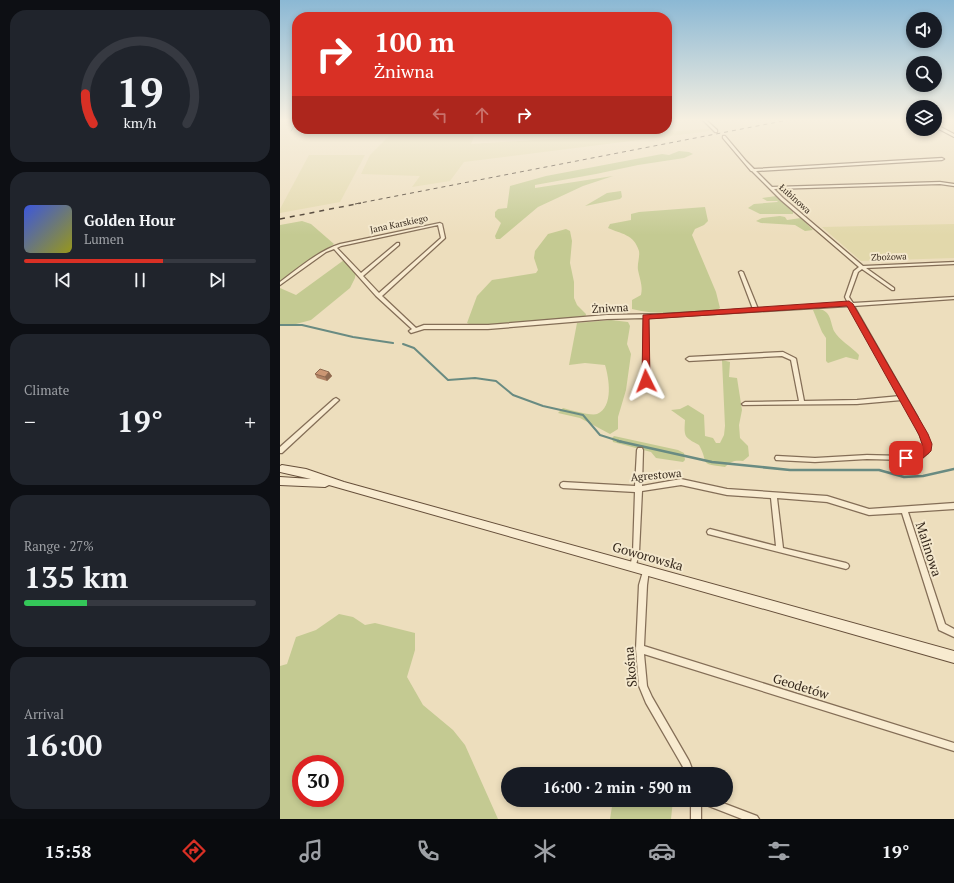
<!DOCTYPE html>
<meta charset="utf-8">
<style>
:root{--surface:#171b24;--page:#20242c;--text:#f1f3f6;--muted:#9ea1a6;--line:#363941;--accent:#d93025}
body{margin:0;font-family:"PT Serif",serif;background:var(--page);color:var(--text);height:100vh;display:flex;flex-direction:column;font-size:15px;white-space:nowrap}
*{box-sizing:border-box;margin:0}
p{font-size:13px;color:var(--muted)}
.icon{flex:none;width:22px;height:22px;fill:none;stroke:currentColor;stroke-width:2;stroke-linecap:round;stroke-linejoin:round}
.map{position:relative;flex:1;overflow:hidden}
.panel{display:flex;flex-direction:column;gap:10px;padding:10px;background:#0d0f14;width:280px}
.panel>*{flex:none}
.top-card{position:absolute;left:12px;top:12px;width:380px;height:122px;border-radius:16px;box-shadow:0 2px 6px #0003;background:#d93025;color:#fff;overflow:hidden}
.controls{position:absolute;left:626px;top:12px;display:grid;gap:8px}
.controls a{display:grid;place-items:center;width:36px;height:36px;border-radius:50%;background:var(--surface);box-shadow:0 2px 6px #0003;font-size:20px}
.speed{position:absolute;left:12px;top:755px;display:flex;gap:8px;font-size:20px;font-weight:700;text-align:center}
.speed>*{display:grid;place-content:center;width:52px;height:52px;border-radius:50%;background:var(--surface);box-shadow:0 2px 6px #0003;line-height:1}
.speed .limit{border:6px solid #d22;background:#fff;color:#111}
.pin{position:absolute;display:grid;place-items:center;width:34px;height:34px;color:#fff;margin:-17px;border-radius:8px;box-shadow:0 2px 6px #0006}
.me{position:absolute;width:44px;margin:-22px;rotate:357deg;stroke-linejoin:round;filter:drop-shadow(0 0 3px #0008)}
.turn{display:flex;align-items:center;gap:14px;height:84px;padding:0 16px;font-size:18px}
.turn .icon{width:52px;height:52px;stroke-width:2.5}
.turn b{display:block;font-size:28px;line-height:34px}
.lanes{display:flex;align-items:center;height:38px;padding:0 16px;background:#0003;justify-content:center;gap:20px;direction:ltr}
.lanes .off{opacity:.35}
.big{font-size:30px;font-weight:700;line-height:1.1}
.panel .card{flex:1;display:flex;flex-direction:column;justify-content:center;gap:6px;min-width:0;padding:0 14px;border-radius:16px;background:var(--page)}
.panel .dial{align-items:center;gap:0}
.dial svg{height:104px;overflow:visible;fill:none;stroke:var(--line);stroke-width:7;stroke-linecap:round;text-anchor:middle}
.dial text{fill:var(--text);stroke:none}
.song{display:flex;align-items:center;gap:12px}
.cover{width:48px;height:48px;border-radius:6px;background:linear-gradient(135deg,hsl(230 70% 55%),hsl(60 70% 35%))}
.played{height:4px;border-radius:2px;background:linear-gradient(90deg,var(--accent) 60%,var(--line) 60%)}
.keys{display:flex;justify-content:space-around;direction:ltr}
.heat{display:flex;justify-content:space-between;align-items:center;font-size:22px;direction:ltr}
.charge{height:6px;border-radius:3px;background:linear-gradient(90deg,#34c759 27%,var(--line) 0)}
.trip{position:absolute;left:221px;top:767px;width:232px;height:40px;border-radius:20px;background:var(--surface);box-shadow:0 2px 6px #0003;font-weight:700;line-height:40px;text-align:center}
.dock{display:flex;height:64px;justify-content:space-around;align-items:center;background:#090b0e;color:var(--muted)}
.dock .icon{width:28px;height:28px}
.dock .current{color:var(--accent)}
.dock b{font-size:18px;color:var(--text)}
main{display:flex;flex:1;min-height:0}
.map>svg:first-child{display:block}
.farmland{fill:#e2d8ab}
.green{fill:#c4ca92;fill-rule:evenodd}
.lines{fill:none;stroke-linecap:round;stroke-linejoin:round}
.stream-far2{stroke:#698b82;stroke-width:1}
.stream-far1{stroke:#698b82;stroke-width:2}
.stream{stroke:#698b82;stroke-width:2.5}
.street-casing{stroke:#846e57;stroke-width:2.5}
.secondary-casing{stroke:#664f3a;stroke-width:2}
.street{fill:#f8ebd0;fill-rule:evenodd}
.secondary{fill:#f8ebd0;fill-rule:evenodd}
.rail-far1{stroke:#34271b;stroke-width:1;stroke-dasharray:4 4;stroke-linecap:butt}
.rail{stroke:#34271b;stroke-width:1.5;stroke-dasharray:5 5;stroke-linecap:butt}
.wall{fill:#af8163}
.shaded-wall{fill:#8e6950}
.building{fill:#cb9673;stroke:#8e6950}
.route{fill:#d93025;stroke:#8d1f18}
.labels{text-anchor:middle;stroke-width:4;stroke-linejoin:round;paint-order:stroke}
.far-street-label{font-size:9px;fill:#34271b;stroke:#f4e8cd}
.street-label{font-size:11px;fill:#34271b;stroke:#f4e8cd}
.near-street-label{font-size:13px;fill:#34271b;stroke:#f4e8cd}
</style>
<main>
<section class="panel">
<div class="card dial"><svg viewBox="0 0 100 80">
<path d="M14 69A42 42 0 1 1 86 69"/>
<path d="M14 69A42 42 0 0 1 8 46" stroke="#d93025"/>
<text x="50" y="56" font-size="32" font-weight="700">19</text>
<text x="50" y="72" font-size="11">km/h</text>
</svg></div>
<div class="card">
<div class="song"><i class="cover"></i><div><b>Golden Hour</b><p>Lumen</p></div></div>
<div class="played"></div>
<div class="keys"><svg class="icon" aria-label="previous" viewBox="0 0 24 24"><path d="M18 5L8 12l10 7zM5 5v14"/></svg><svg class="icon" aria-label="pause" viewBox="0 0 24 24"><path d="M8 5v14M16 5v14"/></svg><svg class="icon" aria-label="next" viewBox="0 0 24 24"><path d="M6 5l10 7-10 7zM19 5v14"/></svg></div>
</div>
<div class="card"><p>Climate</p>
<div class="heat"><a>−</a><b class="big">19°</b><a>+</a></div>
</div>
<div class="card"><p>Range · 27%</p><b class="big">135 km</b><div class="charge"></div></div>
<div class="card"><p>Arrival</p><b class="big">16:00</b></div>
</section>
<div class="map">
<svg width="674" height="819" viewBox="0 0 674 819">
<rect width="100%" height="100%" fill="#eddebd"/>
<g class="farmland">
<path d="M107 129H198L196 134 104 133Z"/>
<path d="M429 129 430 131 184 162 170 181 132 187 140 176 81 174 90 155 110 135 194 136 191 144Z"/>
<path d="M29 155H85L60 202 0 213V209Z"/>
<path d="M674 224V258L581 261 542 227Z"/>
</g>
<g class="green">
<path d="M399 151 409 152 413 154 404 158 358 165 316 174 255 185V188L333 176 303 186 258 207 220 239H216L215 236 221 223 215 217V212L218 209 227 208 230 186 266 176 382 154 389 155Z"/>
<path d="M341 191 342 197 340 199 305 206 327 193Z"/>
<path d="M496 196 513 211V214H480L468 208 474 204 497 202 498 201H487L482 198Z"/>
<path d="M425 207 428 221 424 225 415 229 412 235 436 292 440 308 435 311C407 312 380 316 352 309V300L361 295C363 286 360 280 358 270 357 264 360 257 359 251 354 234 341 234 328 228L330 224 351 220V214L359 212Z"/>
<path d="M500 216 505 217 507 220 521 218 533 230 525 231 515 225 481 223 476 221 482 218Z"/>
<path d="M22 221 31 224 54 244 0 282V225Z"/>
<path d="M286 229 290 231 292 241 290 263 294 282V298L297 305 306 314 305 318C285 320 199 331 187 323L197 296 212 280 256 273 258 270 254 258 255 251 268 234Z"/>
<path d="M64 260 76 270 75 278 70 288 31 320 16 324H0V288L16 295Z"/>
<path d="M539 309C551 311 550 321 554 331 559 340 572 347 579 355L578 360 566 357 548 363 546 361V338L542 332 533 310Z"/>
<path d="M331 320 348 322 350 326 347 344 351 354 346 390 338 417V429L330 434 300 418 278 413 283 408C290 410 311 416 317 414 334 407 329 378 325 365L305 363 289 365 297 323Z"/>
<path d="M442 360 450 362 449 377 457 378 462 410 459 425 460 438 468 446 469 456 463 461C455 460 451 461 445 467 417 463 430 465 419 445 404 437 404 437 405 420L391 410 400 409 408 405 424 415 425 436 433 438 436 443H440L444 435 445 426Z"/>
<path d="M334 436 398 450 404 453 405 460 403 462 376 458 371 452 333 442 332 438Z"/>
<path d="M59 614 73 617 85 625 95 623 135 633V650L127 677 143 705 173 730 185 745 218 819H0V666L7 664 16 637 36 630ZM21 764H55V798H21Z"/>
<path d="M333 800H393L391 819H330Z"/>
</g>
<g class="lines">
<path class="stream-far2" d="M11 131 17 122"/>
<g class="stream-far1">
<path d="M0 325H22L73 337 113 343"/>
<path d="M123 344 134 348 168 380 195 378 216 381 233 395 263 406 303 415 320 435 342 442"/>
</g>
<path class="stream" d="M338 441 432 462 510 470H599L624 477 643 476 674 469"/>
<g class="street-casing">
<g id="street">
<path d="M423 120H426L437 130V132H435Z"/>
<path d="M443 136H445L466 161 474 169 662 158 664 159 662 160 476 171 492 187 660 182 674 184V186L660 184 494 189 503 198 583 266 674 262V264L586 268 614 288V290H612L582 269 578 272 569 297 573 303 674 297V299L574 306 637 416 650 444 648 453 639 459 626 460 587 459 535 462 496 460 495 458 496 456H498L535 458 587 455 626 456 636 455 643 450 644 444 631 416 622 400 577 404 463 405 462 404 465 402 519 401 511 360 502 356 409 361 406 359 409 357 503 352 515 358 516 359 524 401 577 400 620 396 570 306 368 318 369 381 366 383 363 381 364 318 327 319 208 329H144L131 333 129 331 132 329 96 296 54 249 46 252 0 285V282C19 268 38 251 60 244L160 223 162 224 165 238 164 239 102 296 136 328 144 325H208L327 315 383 314 473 309 459 272 461 271 463 272 478 309 568 303 565 297 574 271 579 267 501 200 472 171H471L443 138ZM158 225 161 238 99 293 83 276 119 245V243H117L81 273 57 248 61 246Z"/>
<path d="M56 398 59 400 58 401 2 453H0V447L54 399Z"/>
<path d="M358 448H362L363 450 362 486 401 479 447 489 547 496 589 509 674 503V509L628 512 665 624 674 629V637L659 630 622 513 589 515 547 502 497 498 503 548 566 563 568 564 569 566 568 568 566 569 428 534 427 532 428 530 430 529 496 546 491 498 447 495 401 485 362 491 359 553 355 569 353 570 351 569 350 567 353 553 355 492 283 488 281 487 280 485 281 483 283 482 355 486 357 450Z"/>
<path d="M366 567 368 568 369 570 367 585 364 646 674 743V751L364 654 367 686 372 697 409 761 414 774H406L403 767 366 703 359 686 356 649 359 585 364 568Z"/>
<path d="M411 800H435L477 816 479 819H462L421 803V819H411Z"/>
</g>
</g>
<g class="secondary-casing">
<g id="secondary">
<path d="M655 124 674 134V137L655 127Z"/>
<path d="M2 465 26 469 64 482 674 651V663L49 485 45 487 0 485V477L31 479 0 472V466Z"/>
</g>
</g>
<use href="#street" class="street"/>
<use href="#secondary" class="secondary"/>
<path class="rail-far1" d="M75 204 508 120"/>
<path class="rail" d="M0 219 81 203"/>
</g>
<path class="wall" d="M49 372 52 376 47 381 37 378 35 374Z"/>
<path class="shaded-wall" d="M49 372 52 376 47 381 45 377Z"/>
<path class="building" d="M40 369 49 372 45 377 35 374Z"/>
<linearGradient id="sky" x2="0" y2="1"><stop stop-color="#8bb8d4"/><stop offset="0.51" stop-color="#f7f0e1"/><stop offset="1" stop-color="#f7f0e1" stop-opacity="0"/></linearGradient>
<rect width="674" height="235" fill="url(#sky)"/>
<path class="route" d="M569 301 573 304 648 434 652 444 651 451 641 460 626 462 621 458 623 455 635 453 641 449 642 444 639 435 567 306 369 319 370 381 366 384 362 381 363 315Z"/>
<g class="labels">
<g class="far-street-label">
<text transform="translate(515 199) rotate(42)" y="3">Łubinowa</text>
<text transform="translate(119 224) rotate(-12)" y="3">Jana Karskiego</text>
<text transform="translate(609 257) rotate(-2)" y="3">Zbożowa</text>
</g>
<g class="street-label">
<text transform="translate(330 308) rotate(-3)" y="4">Żniwna</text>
<text transform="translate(376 475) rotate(-5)" y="4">Agrestowa</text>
</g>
<g class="near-street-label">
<text transform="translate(649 549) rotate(72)" y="5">Malinowa</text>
<text transform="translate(368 556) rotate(16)" y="5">Goworowska</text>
<text transform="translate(350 667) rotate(-95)" y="5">Skośna</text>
<text transform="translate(521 686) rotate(17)" y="5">Geodetów</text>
</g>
</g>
</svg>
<div class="controls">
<a><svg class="icon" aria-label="sound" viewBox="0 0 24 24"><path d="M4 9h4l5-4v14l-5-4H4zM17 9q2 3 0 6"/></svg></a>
<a><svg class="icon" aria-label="search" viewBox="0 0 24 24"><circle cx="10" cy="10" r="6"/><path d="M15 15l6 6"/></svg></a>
<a><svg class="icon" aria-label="layers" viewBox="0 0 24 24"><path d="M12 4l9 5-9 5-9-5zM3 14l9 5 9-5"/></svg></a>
</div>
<div class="speed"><div class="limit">30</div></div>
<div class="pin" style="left:626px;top:458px;background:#d93025"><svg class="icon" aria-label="arrive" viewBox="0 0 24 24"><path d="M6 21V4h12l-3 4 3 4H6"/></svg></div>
<svg class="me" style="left:366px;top:381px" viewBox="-20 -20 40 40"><path d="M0-17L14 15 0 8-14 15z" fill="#d93025" stroke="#fff" stroke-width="4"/></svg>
<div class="trip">16:00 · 2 min · 590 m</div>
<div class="top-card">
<div class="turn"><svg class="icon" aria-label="right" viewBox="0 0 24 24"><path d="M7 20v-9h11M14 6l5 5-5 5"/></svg><div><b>100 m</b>Żniwna</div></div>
<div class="lanes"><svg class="icon off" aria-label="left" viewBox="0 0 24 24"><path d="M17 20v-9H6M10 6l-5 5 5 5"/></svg><svg class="icon off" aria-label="ahead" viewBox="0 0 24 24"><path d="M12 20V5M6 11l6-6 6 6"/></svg><svg class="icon" aria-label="right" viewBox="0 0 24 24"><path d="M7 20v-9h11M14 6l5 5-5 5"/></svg></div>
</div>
</div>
</main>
<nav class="dock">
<b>15:58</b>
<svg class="icon current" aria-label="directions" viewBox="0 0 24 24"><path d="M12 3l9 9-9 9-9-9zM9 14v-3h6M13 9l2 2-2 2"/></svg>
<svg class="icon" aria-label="music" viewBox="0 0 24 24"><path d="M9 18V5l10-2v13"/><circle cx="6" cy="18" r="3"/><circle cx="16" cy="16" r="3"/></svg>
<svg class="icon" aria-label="phone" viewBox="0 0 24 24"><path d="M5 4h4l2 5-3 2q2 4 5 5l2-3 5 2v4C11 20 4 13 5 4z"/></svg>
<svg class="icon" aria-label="climate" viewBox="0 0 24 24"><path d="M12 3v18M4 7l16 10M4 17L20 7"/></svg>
<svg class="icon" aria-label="car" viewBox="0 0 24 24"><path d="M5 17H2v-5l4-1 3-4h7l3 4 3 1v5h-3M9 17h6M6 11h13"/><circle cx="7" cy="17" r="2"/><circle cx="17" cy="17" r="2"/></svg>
<svg class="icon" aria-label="filters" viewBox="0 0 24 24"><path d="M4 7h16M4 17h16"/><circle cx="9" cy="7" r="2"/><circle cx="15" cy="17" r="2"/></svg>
<b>19°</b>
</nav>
